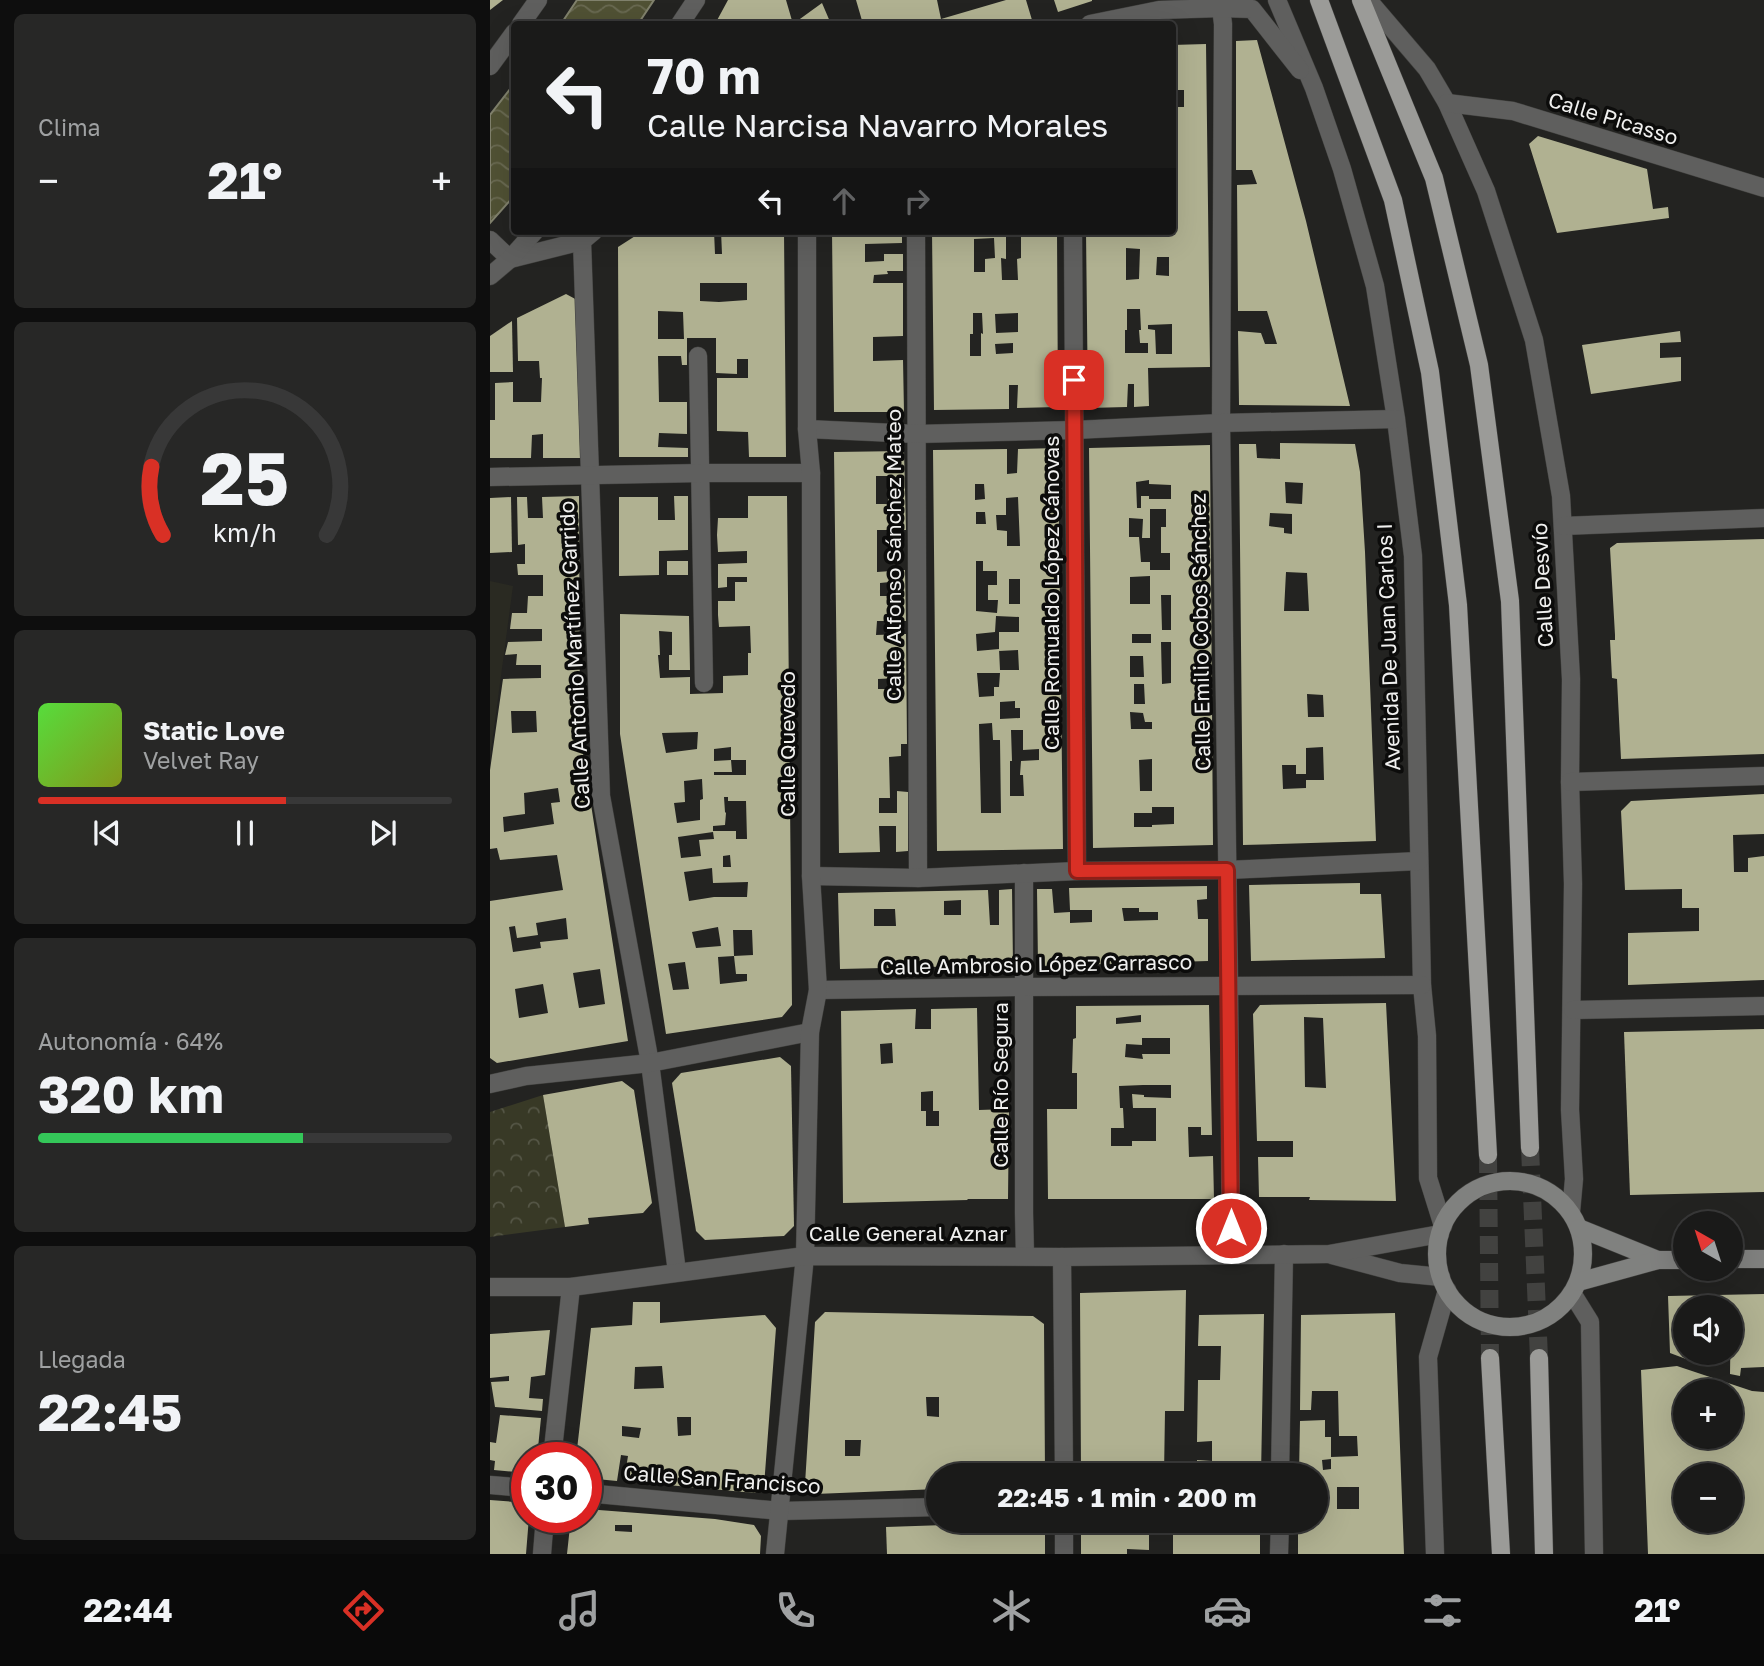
<!DOCTYPE html>
<html lang="es">
<meta charset="utf-8">
<style>
:root{--surface:#1a1a19;--page:#272726;--text:#f1f3f6;--muted:#9fa1a2;--line:#383838;--accent:#d93025}
body{margin:0;font-family:"Golos Text",sans-serif;background:var(--page);color:var(--text);height:100vh;display:flex;flex-direction:column;font-size:26px;white-space:nowrap}
*{box-sizing:border-box;margin:0}
p{font-size:23px;color:var(--muted)}
.icon{flex:none;width:38px;height:38px;fill:none;stroke:currentColor;stroke-width:2;stroke-linecap:round;stroke-linejoin:round}
.map{position:relative;flex:1;overflow:hidden}
.sheet{display:flex;flex-direction:column;gap:14px;padding:14px;background:#0e0e0e;width:490px}
.sheet>*{flex:none}
.guide{position:absolute;left:21px;top:21px;width:665px;height:214px;border-radius:7px;box-shadow:0 7px 28px #0002,0 0 0 2px var(--line);background:#1a1a19;color:var(--text);overflow:hidden}
.needle{width:46px;rotate:321deg}
.fabs{position:absolute;left:1183px;top:1211px;display:grid;gap:14px}
.fabs a{display:grid;place-items:center;width:70px;height:70px;border-radius:50%;background:var(--surface);box-shadow:0 7px 28px #0002,0 0 0 2px var(--line);font-size:35px}
.speed{position:absolute;left:21px;top:1442px;display:flex;gap:14px;font-size:35px;font-weight:700;text-align:center}
.speed>*{display:grid;place-content:center;width:91px;height:91px;border-radius:50%;background:var(--surface);box-shadow:0 7px 28px #0002,0 0 0 2px var(--line);line-height:1}
.speed .limit{border:10px solid #d22;background:#fff;color:#111}
.pin{position:absolute;display:grid;place-items:center;width:60px;height:60px;color:#fff;margin:-30px;border-radius:14px;box-shadow:0 4px 10px #0006}
.me{position:absolute;width:77px;margin:-38px;rotate:0deg;stroke-linejoin:round;filter:drop-shadow(0 0 5px #0008)}
.turn{display:flex;align-items:center;gap:24px;height:147px;padding:0 21px;font-size:32px}
.turn .icon{width:91px;height:91px;stroke-width:2.5}
.turn b{display:block;font-size:49px;line-height:60px}
.lanes{display:flex;align-items:center;height:66px;padding:0 21px;background:#0003;justify-content:center;gap:35px;direction:ltr}
.lanes .off{opacity:.35}
.big{font-size:52px;font-weight:700;line-height:1.1}
.sheet .card{flex:1;display:flex;flex-direction:column;justify-content:center;gap:10px;min-width:0;padding:0 24px;border-radius:10px;background:var(--page)}
.sheet .dial{align-items:center;gap:0}
.dial svg{height:182px;overflow:visible;fill:none;stroke:var(--line);stroke-width:7;stroke-linecap:round;text-anchor:middle}
.dial text{fill:var(--text);stroke:none}
.song{display:flex;align-items:center;gap:21px}
.cover{width:84px;height:84px;border-radius:10px;background:linear-gradient(135deg,hsl(110 70% 55%),hsl(70 70% 35%))}
.played{height:7px;border-radius:4px;background:linear-gradient(90deg,var(--accent) 60%,var(--line) 60%)}
.keys{display:flex;justify-content:space-around;direction:ltr}
.heat{display:flex;justify-content:space-between;align-items:center;font-size:38px;direction:ltr}
.charge{height:10px;border-radius:5px;background:linear-gradient(90deg,#34c759 64%,var(--line) 0)}
.trip{position:absolute;left:436px;top:1463px;width:402px;height:70px;border-radius:35px;background:var(--surface);box-shadow:0 7px 28px #0002,0 0 0 2px var(--line);font-weight:700;line-height:70px;text-align:center}
.tab-bar{display:flex;height:112px;justify-content:space-around;align-items:center;background:#0a0a0a;color:var(--muted)}
.tab-bar .icon{width:49px;height:49px}
.tab-bar .on{color:var(--accent)}
.tab-bar b{font-size:32px;color:var(--text)}
main{display:flex;flex:1;min-height:0}
.map>svg:first-child{display:block}
.built{fill:#2a2a22}
.park{fill:url(#park-crowns)}
.water{fill:url(#water-waves);stroke:#80816c;stroke-width:2}
.building{fill:#b0b191;fill-rule:evenodd}
.lines{fill:none;stroke-linecap:round;stroke-linejoin:round}
.primary-tunnel{stroke:#424240;stroke-width:18;stroke-dasharray:18 9;stroke-linecap:butt}
.minor-casing{stroke:#40403e;stroke-width:19}
.tertiary-casing{stroke:#40403e;stroke-width:19}
.secondary-casing{stroke:#40403e;stroke-width:19}
.primary-casing{stroke:#40403e;stroke-width:19}
.minor{stroke:#5f5f5e;stroke-width:18}
.tertiary{stroke:#5f5f5e;stroke-width:18}
.secondary{stroke:#80817f;stroke-width:18}
.primary{stroke:#9b9b98;stroke-width:18}
.route-casing{stroke:#8d1f18;stroke-width:18}
.route{stroke:#d93025;stroke-width:12}
.labels{text-anchor:middle;stroke-width:7;stroke-linejoin:round;paint-order:stroke}
.street-label{font-size:21px;fill:#f0f0ef;stroke:#0c0c0b}
</style>
<main>
<section class="sheet">
<div class="card"><p>Clima</p>
<div class="heat"><a>−</a><b class="big">21°</b><a>+</a></div>
</div>
<div class="card dial"><svg viewBox="0 0 100 80">
<path d="M14 69A42 42 0 1 1 86 69"/>
<path d="M14 69A42 42 0 0 1 9 39" stroke="#d93025"/>
<text x="50" y="56" font-size="32" font-weight="700">25</text>
<text x="50" y="72" font-size="11">km/h</text>
</svg></div>
<div class="card">
<div class="song"><i class="cover"></i><div><b>Static Love</b><p>Velvet Ray</p></div></div>
<div class="played"></div>
<div class="keys"><svg class="icon" aria-label="previous" viewBox="0 0 24 24"><path d="M18 5L8 12l10 7zM5 5v14"/></svg><svg class="icon" aria-label="pause" viewBox="0 0 24 24"><path d="M8 5v14M16 5v14"/></svg><svg class="icon" aria-label="next" viewBox="0 0 24 24"><path d="M6 5l10 7-10 7zM19 5v14"/></svg></div>
</div>
<div class="card"><p>Autonomía · 64%</p><b class="big">320 km</b><div class="charge"></div></div>
<div class="card"><p>Llegada</p><b class="big">22:45</b></div>
</section>
<div class="map">
<svg width="1274" height="1554" viewBox="0 0 1274 1554">
<defs>
<pattern id="park-crowns" width="20" height="18" patternUnits="userSpaceOnUse" patternTransform="scale(1.75)"><rect width="20" height="18" fill="#383926"/><path d="M2 6a3 3 0 1 1 6 0M12 15a3 3 0 1 1 6 0" fill="none" stroke="#555646"/></pattern>
<pattern id="water-waves" width="16" height="10" patternUnits="userSpaceOnUse" patternTransform="scale(1.75)"><rect width="16" height="10" fill="#505134"/><path d="M0 5q4-4 8 0t8 0" fill="none" stroke="#6a6a52"/></pattern>
</defs>
<rect width="100%" height="100%" fill="#232321"/>
<path class="built" d="M0 581 23 586 0 758Z"/>
<path class="park" d="M53 1095 75 1227 0 1237V1112Z"/>
<g class="water">
<path d="M87 0H164L148 24H71Z"/>
<path d="M24 84V196L0 223V115Z"/>
</g>
<g class="building">
<path d="M0 0H13L0 10Z"/>
<path d="M238 0H296L303 24 332 3 341 24H225Z"/>
<path d="M366 0H447L451 19 516 0H536L542 20 526 24H373Z"/>
<path d="M564 0H602V1L568 12Z"/>
<path d="M767 40 816 221 860 406 749 405 748 331 771 333 775 344H787L777 311H748L747 185 767 184 762 170H746V41Z"/>
<path d="M716 44 720 367 658 368 659 406 644 407V384H638L637 407 598 408 596 231H656L657 235H671V231H682V107H694V90H682V45ZM636 248 650 249 649 279 636 280ZM667 257H679V276L666 275ZM637 309H650L651 330H649L650 343H658V353H635V330H637ZM682 324V354H666L665 330 658 329V325Z"/>
<path d="M1048 136 1157 169 1163 209 1178 207 1179 218 1067 233 1039 144Z"/>
<path d="M153 231H224L225 254H232L231 231H294L296 457H259L258 432 227 431V378H258V359H247V374L226 373V338H197V365H192L191 356H168L169 402H197V434L169 433 168 447 198 448V457H129L128 247ZM210 283H257V300L229 302 210 301ZM168 311 193 312 194 339H168Z"/>
<path d="M342 231H412V243L375 244V262L394 261V254H413V271H397L398 274 384 275 383 283H413V336L383 337V361L413 360 414 412H344Z"/>
<path d="M442 231H567L568 407 527 408 528 385H519V409L444 410ZM531 234V258L527 259 528 280H512L511 258 516 259V235ZM504 238 505 258 495 259V272H484V239ZM483 313H492L493 334 491 333V356H480V334H483ZM528 313V332L506 333 505 314ZM523 343V353L506 354 505 344Z"/>
<path d="M76 294 89 301 90 458H53V434L42 435 41 458H0V420H5V383L23 382V402H51L52 378H50L49 361H28L27 318Z"/>
<path d="M22 321 23 372H0V336Z"/>
<path d="M1190 331 1191 342 1170 343V358L1191 357V381L1101 394 1092 345Z"/>
<path d="M790 443 865 444 870 472 875 552 886 841 753 845 749 444H766L767 458 790 459ZM795 482 813 483 812 504 796 503ZM780 513 802 514V534L794 533V528L779 526ZM796 572 817 573 819 611H794ZM817 694 833 695 834 717H818ZM833 747 834 780H816V788L793 789 792 765H806V774H816V748Z"/>
<path d="M720 445 723 845 603 848 599 448ZM659 480V484L681 485V499H659V496H651V508H647L646 482ZM660 509H676V527H671V553H680V570H660V562H651L649 537H639V518L653 519 652 538H660ZM660 576V604H640V577ZM671 595H681V630H672ZM642 634H661V643H642ZM671 642H681V683L672 684ZM640 656H653L654 677H640ZM644 684H654L655 704H644ZM640 712 653 713 655 722H662V729H641ZM662 759V791H650L649 760ZM662 807H684V824L662 825V827H644V813H662Z"/>
<path d="M568 448 573 849 447 851 443 450 517 449V474L527 473 528 449ZM485 484H494L495 499 485 500ZM528 497 530 546H517V531L507 530 506 515H516V498ZM486 512H495L496 524H486ZM486 561H493V571H507V585H498V600H508L507 613 486 611ZM519 579H530V604H519ZM506 616 529 617V632H509V649L487 651 486 634 505 632ZM509 649V651L528 650 529 670H510ZM487 673H510L509 687H504V696L489 697ZM525 701V708H530V718L510 719V702ZM502 723 503 740H510L511 813H491L489 724ZM521 730H533V750L549 749V760L531 761 530 775H533L534 796H520V761H522Z"/>
<path d="M414 451 416 530H387V572L415 570 416 621H387L386 635 416 634 417 744H411V756L399 757 400 798H389V813H407V791L418 792V851L406 852V826H389L390 852 349 853 344 452ZM386 476H398V504H386ZM400 582V596H390V583ZM407 678 408 689H388V679Z"/>
<path d="M89 496 90 734 138 1041 7 1063 0 1058V901L73 890 67 855 10 860 7 848 0 849V770L13 679 51 678V665H26L27 654 15 655 18 642 52 641V629H20L22 613H37L38 596H53V575H28L27 564H35V544L28 545 27 497H37L38 518H53L52 497ZM21 711H46L47 732 22 733ZM68 788 70 802 61 803 64 824 14 832 13 817 35 814 34 793ZM76 918 78 939 50 942 51 948 23 952 19 927 25 926 27 938 48 935 46 923ZM110 969 115 1004 89 1008 83 973ZM53 984 58 1013 29 1018 25 989Z"/>
<path d="M184 496H198V550L169 551V575L129 576V497H168V520H185Z"/>
<path d="M258 496H297L302 1005 292 1017 176 1034 130 734V614L199 616 200 670H179V655H182V632L169 631 170 655H168L170 678 200 677V694L233 693V676L258 675V653H261L260 626 229 627 228 615V601H245V582H257V577H237V587L228 588V564L257 563V551L228 552 227 535 228 518H258ZM208 732 207 749 176 753 172 733ZM241 747V760H256V775H224V772H242L241 760 224 761V749ZM212 779 213 799 210 800V820L187 823 184 803 195 802 194 781ZM234 797H238V801H256L257 839H246V831H223V826L235 825 236 813 235 812ZM223 832 224 839 209 840 211 856 191 858 188 837ZM240 855 241 867H233V856ZM222 868 223 883 258 882 257 897H224L199 901 194 872ZM228 927 231 946 206 948 202 932ZM243 930H262L263 955 244 956 246 974H257V981L230 984 228 957 244 956ZM195 962 199 989 183 990 178 964Z"/>
<path d="M21 497 22 552 0 553V498Z"/>
<path d="M1274 539V754L1131 759 1127 679 1122 678 1120 640H1125V635L1120 548 1127 543Z"/>
<rect x="177" y="561" width="21" height="14"/>
<path d="M1274 794V834L1243 835 1244 872H1258V858L1274 856V980L1138 985V933L1209 931V908H1192V889L1135 890 1131 811 1141 801Z"/>
<path d="M870 883V894H891L895 958 761 961 759 885Z"/>
<path d="M717 886V899L707 900 708 919H718V961L548 966 547 889H562L564 913 580 912V923L602 922V910H580L579 888ZM632 908H649V912H668V920L634 921Z"/>
<path d="M522 889 523 965 350 969 348 893 498 890 500 925H509V890ZM471 900V915H454V901ZM384 909H405L406 926H384Z"/>
<path d="M896 1003 906 1201 819 1200 820 1197H769L768 1157H803V1141H767L763 1014 770 1005ZM814 1017 833 1018 836 1088 815 1087Z"/>
<path d="M719 1005 722 1135H711V1127H698L699 1157 723 1156 724 1199H558L557 1109H587V1073H582L583 1039 586 1038V1006ZM651 1015V1022L626 1024V1018ZM652 1038H680V1054H652L653 1059 635 1057 636 1044 652 1045ZM653 1085H681V1098L654 1097V1095L642 1094 643 1108H666V1141H642V1146H621V1128H634L633 1108H630L629 1086Z"/>
<path d="M487 1008 489 1110 519 1109 518 1199H477L478 1200 353 1203 351 1011 426 1009 425 1029H441V1009ZM402 1043 403 1063 391 1064 390 1044ZM443 1091V1111H449V1126H436V1111H431V1092Z"/>
<path d="M1274 1029V1192L1140 1195 1134 1032Z"/>
<path d="M290 1057 301 1066 304 1226 294 1236 215 1240 206 1231 182 1083 191 1073Z"/>
<path d="M132 1081 144 1090 162 1203 153 1213 98 1218 99 1224 75 1227 53 1095Z"/>
<path d="M696 1290 694 1411H675L674 1475H591L590 1293Z"/>
<path d="M1274 1294V1367L1251 1368 1250 1376 1240 1374 1241 1307H1195L1196 1359 1180 1353 1178 1296Z"/>
<path d="M143 1302H170V1323L275 1315 286 1328 274 1486 265 1493 134 1481 138 1456 131 1455 127 1481 96 1478V1458H86L101 1328 142 1325ZM172 1366 174 1388 144 1389 145 1367ZM187 1417H201V1435L188 1436ZM132 1426 151 1428 149 1438 132 1436Z"/>
<path d="M335 1312 543 1316 554 1324 555 1475H448V1489L325 1494 315 1484 318 1436 325 1322ZM436 1397H449V1417L437 1416ZM355 1440H371L370 1456H355Z"/>
<path d="M905 1313 914 1554H808V1521H826V1475H809L810 1421 835 1420V1437H841V1457L868 1456 867 1436H849L848 1391H822L821 1410H810L811 1315ZM841 1459V1469L833 1470 832 1460ZM847 1487H869V1509H847Z"/>
<path d="M774 1314 771 1475H706L707 1460 722 1461V1441L707 1442 708 1380H730L731 1346H708L709 1315Z"/>
<path d="M60 1330 55 1375 41 1377 39 1398 53 1399 52 1411 5 1407 1 1382 19 1381V1376L0 1378V1334Z"/>
<path d="M1187 1366 1262 1391 1274 1392V1554H1158L1151 1370ZM1195 1391H1241V1437H1195ZM1195 1475H1241V1521H1195Z"/>
<path d="M10 1415 51 1418 47 1458H37V1473L4 1470 5 1461 0 1460V1442L6 1443Z"/>
<path d="M0 1500 37 1503V1517H39L36 1554H0Z"/>
<path d="M96 1509 225 1519 264 1525 271 1536 270 1554H77L81 1517H96ZM125 1525H142V1532L125 1531Z"/>
<path d="M591 1521H674V1530H659V1550L637 1549V1554H591Z"/>
<path d="M705 1521H770V1554H683V1529L705 1528Z"/>
<path d="M543 1522 555 1532V1554H397L396 1527Z"/>
</g>
<g class="lines">
<g class="primary-tunnel">
<path d="M1040 1148 1049 1358"/>
<path d="M998 1155 1000 1358"/>
</g>
<g class="minor-casing">
<g id="minor">
<path d="M787 0 824 88 852 169 885 286 906 419 923 556 932 985 937 1036 938 1178 953 1226"/>
<path d="M878 0 937 69 957 103 996 191 1044 340 1071 496 1081 679 1080 782 1083 884 1080 1110 1084 1179 1081 1212"/>
<path d="M731 8 733 24 731 423 739 986 741 1255"/>
<path d="M31 24 48 0"/>
<path d="M190 24 206 0"/>
<path d="M600 24 669 10 731 8 762 9 810 70"/>
<path d="M0 66 24 33"/>
<path d="M957 103 1023 111 1274 188"/>
<path d="M426 231 428 878"/>
<path d="M583 231 587 871"/>
<path d="M0 240 20 259"/>
<path d="M92 241 111 796 160 1063 187 1272"/>
<path d="M20 259 92 241 104 231"/>
<path d="M0 276 20 259 45 231"/>
<path d="M208 356 214 683"/>
<path d="M317 429 426 434 584 430 731 423 906 419"/>
<path d="M0 477 211 473H321"/>
<path d="M1073 526 1274 518"/>
<path d="M1080 782 1274 776"/>
<path d="M534 873V1213L535 1256"/>
<path d="M321 876 428 878 587 871 737 870 929 861"/>
<path d="M328 990 534 987 932 985"/>
<path d="M1083 1010 1274 1006"/>
<path d="M0 1084 36 1076 160 1063 320 1032"/>
<path d="M572 1257 574 1475"/>
<path d="M1082 1293 1100 1322 1104 1554"/>
<path d="M62 1458 81 1287"/>
<path d="M790 1475 794 1254"/>
<path d="M0 1485 37 1488"/>
<path d="M96 1493 291 1511 448 1507"/>
<path d="M52 1554 55 1517"/>
<path d="M285 1554 315 1256 320 1032 328 990 321 876V473L317 429V231"/>
<path d="M574 1554V1521"/>
<path d="M789 1554 790 1521"/>
<path d="M945 1554 938 1357 957 1290"/>
</g>
</g>
<g class="tertiary-casing">
<g id="tertiary">
<path d="M842 1255 910 1273 951 1277"/>
<path d="M0 1287H81L315 1256 572 1257 839 1254 950 1234"/>
</g>
</g>
<g class="secondary-casing">
<g id="secondary">
<circle cx="1020" cy="1254" r="73"/>
<path d="M1089 1228 1168 1260"/>
<path d="M1241 1259H1274"/>
<path d="M1088 1282 1168 1260H1195"/>
</g>
</g>
<g class="primary-casing">
<g id="primary">
<path d="M829 0 903 200 940 372 968 605 998 1155"/>
<path d="M871 0 944 178 989 365 1020 601 1040 1148"/>
<path d="M1000 1358 1011 1554"/>
<path d="M1049 1358 1054 1554"/>
</g>
</g>
<use href="#minor" class="minor"/>
<use href="#tertiary" class="tertiary"/>
<use href="#secondary" class="secondary"/>
<use href="#primary" class="primary"/>
</g>
<g class="lines">
<g class="route-casing">
<path id="route" d="M584 380 587 871 737 870 741 1228"/>
</g>
<use href="#route" class="route"/>
</g>
<g class="labels">
<g class="street-label">
<text transform="translate(1123 119) rotate(17)" y="7">Calle Picasso</text>
<text transform="translate(404 555) rotate(-90)" y="7">Calle Alfonso Sánchez Mateo</text>
<text transform="translate(1053 585) rotate(-93)" y="7">Calle Desvío</text>
<text transform="translate(562 593) rotate(-90)" y="7">Calle Romualdo López Cánovas</text>
<text transform="translate(711 632) rotate(-91)" y="7">Calle Emilio Cobos Sánchez</text>
<text transform="translate(899 647) rotate(-92)" y="7">Avenida De Juan Carlos I</text>
<text transform="translate(85 655) rotate(-93)" y="7">Calle Antonio Martínez Garrido</text>
<text transform="translate(298 744) rotate(-90)" y="7">Calle Quevedo</text>
<text transform="translate(546 965) rotate(-1)" y="7">Calle Ambrosio López Carrasco</text>
<text transform="translate(511 1085) rotate(-90)" y="7">Calle Río Segura</text>
<text x="418" y="1241">Calle General Aznar</text>
<text transform="translate(232 1480) rotate(4)" y="7">Calle San Francisco</text>
</g>
</g>
</svg>
<div class="fabs">
<a><svg class="needle" viewBox="-14 -14 28 28"><path d="M0-13l5 13h-10z" fill="#e53935"/><path d="M0 13l5-13h-10z" fill="#9fa1a2"/></svg></a>
<a><svg class="icon" aria-label="sound" viewBox="0 0 24 24"><path d="M4 9h4l5-4v14l-5-4H4zM17 9q2 3 0 6"/></svg></a>
<a>+</a>
<a>−</a>
</div>
<div class="speed"><div class="limit">30</div></div>
<div class="pin" style="left:584px;top:380px;background:#d93025"><svg class="icon" aria-label="arrive" viewBox="0 0 24 24"><path d="M6 21V4h12l-3 4 3 4H6"/></svg></div>
<svg class="me" style="left:741px;top:1228px" viewBox="-20 -20 40 40"><circle r="17" fill="#d93025" stroke="#fff" stroke-width="3"/><path d="M0-11L8 9 0 5-8 9z" fill="#fff"/></svg>
<div class="trip">22:45 · 1 min · 200 m</div>
<div class="guide">
<div class="turn"><svg class="icon" aria-label="left" viewBox="0 0 24 24"><path d="M17 20v-9H6M10 6l-5 5 5 5"/></svg><div><b>70 m</b>Calle Narcisa Navarro Morales</div></div>
<div class="lanes"><svg class="icon" aria-label="left" viewBox="0 0 24 24"><path d="M17 20v-9H6M10 6l-5 5 5 5"/></svg><svg class="icon off" aria-label="ahead" viewBox="0 0 24 24"><path d="M12 20V5M6 11l6-6 6 6"/></svg><svg class="icon off" aria-label="right" viewBox="0 0 24 24"><path d="M7 20v-9h11M14 6l5 5-5 5"/></svg></div>
</div>
</div>
</main>
<nav class="tab-bar">
<b>22:44</b>
<svg class="icon on" aria-label="directions" viewBox="0 0 24 24"><path d="M12 3l9 9-9 9-9-9zM9 14v-3h6M13 9l2 2-2 2"/></svg>
<svg class="icon" aria-label="music" viewBox="0 0 24 24"><path d="M9 18V5l10-2v13"/><circle cx="6" cy="18" r="3"/><circle cx="16" cy="16" r="3"/></svg>
<svg class="icon" aria-label="phone" viewBox="0 0 24 24"><path d="M5 4h4l2 5-3 2q2 4 5 5l2-3 5 2v4C11 20 4 13 5 4z"/></svg>
<svg class="icon" aria-label="climate" viewBox="0 0 24 24"><path d="M12 3v18M4 7l16 10M4 17L20 7"/></svg>
<svg class="icon" aria-label="car" viewBox="0 0 24 24"><path d="M5 17H2v-5l4-1 3-4h7l3 4 3 1v5h-3M9 17h6M6 11h13"/><circle cx="7" cy="17" r="2"/><circle cx="17" cy="17" r="2"/></svg>
<svg class="icon" aria-label="filters" viewBox="0 0 24 24"><path d="M4 7h16M4 17h16"/><circle cx="9" cy="7" r="2"/><circle cx="15" cy="17" r="2"/></svg>
<b>21°</b>
</nav>
